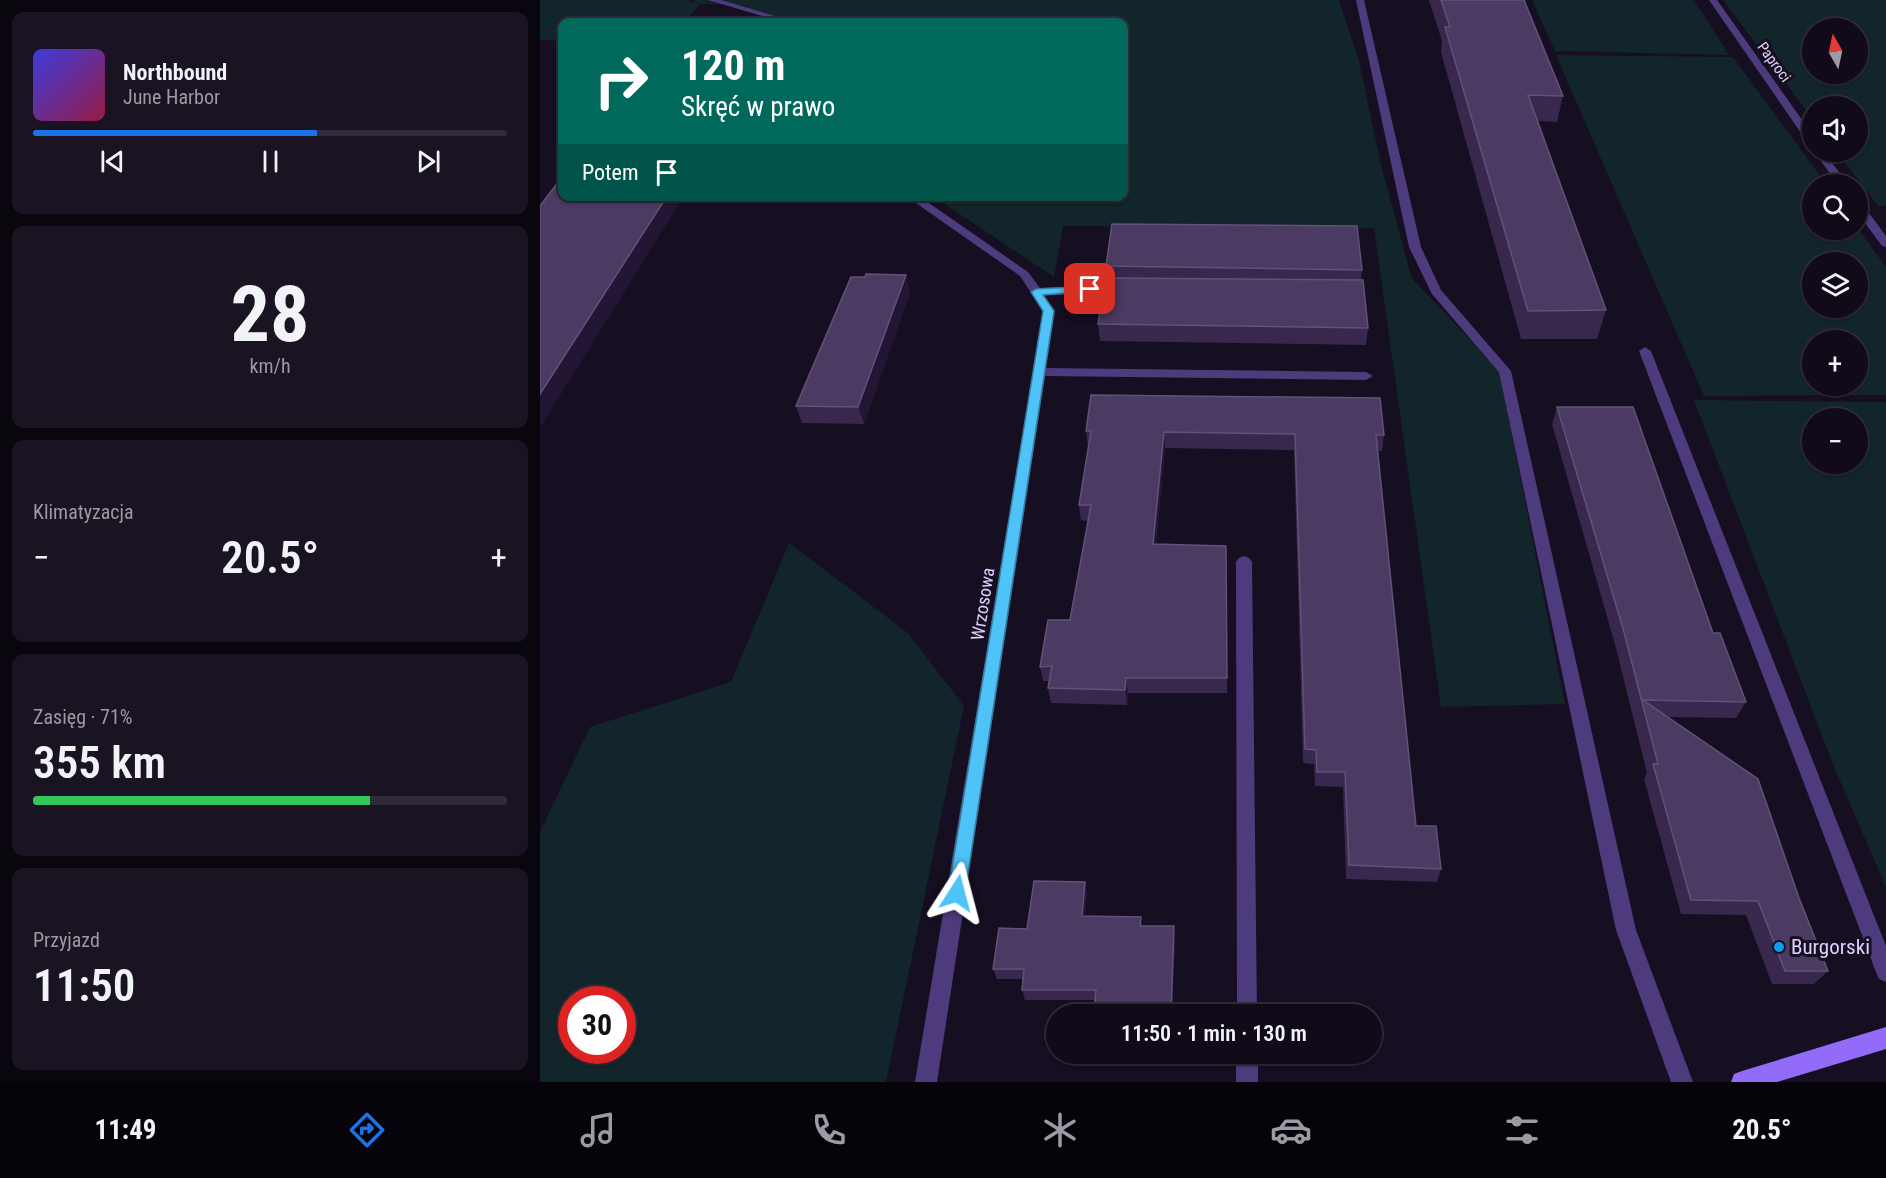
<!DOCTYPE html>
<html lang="pl">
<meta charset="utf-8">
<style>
:root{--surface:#100a19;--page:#191322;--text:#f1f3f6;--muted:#9c9aa2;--line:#302b38;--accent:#1a73e8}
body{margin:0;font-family:"Roboto Condensed",sans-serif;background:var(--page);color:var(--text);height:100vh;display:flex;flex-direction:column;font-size:22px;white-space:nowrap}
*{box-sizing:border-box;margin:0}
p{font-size:20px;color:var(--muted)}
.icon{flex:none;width:33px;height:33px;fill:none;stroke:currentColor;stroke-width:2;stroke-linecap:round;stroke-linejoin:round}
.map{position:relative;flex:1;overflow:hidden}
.side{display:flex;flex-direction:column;gap:12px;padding:12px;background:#09060e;width:540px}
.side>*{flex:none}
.top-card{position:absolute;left:18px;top:18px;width:570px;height:183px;border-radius:12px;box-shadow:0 2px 4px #0004,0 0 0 2px var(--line);background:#00695c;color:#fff;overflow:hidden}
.needle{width:39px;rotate:351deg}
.controls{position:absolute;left:1262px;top:18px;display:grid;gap:12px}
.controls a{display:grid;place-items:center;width:66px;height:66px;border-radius:50%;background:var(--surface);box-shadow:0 2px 4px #0004,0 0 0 2px var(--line);font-size:30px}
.speed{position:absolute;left:18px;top:986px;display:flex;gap:12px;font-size:30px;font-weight:700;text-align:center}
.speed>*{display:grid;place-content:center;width:78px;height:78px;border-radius:50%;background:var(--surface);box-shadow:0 2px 4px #0004,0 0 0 2px var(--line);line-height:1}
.speed .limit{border:9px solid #d22;background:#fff;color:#111}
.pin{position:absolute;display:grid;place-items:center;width:51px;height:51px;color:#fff;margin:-26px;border-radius:12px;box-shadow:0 3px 9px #0006}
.me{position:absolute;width:66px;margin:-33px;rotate:9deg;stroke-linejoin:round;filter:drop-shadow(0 0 4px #0008)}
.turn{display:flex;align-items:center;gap:21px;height:126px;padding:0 24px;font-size:27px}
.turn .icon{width:78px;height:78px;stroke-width:2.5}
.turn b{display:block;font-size:42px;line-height:51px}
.then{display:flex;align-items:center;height:57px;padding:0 24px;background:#0003;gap:12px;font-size:22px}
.big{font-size:45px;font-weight:600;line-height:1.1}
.side .tile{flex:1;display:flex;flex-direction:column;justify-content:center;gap:9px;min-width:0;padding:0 21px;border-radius:12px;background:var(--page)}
.side .dial{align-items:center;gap:0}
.dial b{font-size:78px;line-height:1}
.song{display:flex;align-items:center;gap:18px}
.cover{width:72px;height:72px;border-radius:9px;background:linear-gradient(135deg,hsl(240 70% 55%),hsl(340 70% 35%))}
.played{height:6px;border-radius:3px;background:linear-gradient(90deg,var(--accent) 60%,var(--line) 60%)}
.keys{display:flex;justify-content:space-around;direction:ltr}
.heat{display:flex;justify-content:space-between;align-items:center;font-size:33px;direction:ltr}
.charge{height:9px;border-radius:4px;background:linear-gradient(90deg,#34c759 71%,var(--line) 0)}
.trip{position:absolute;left:506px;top:1004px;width:336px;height:60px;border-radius:30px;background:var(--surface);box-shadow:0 2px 4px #0004,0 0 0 2px var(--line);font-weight:600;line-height:60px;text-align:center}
.dock{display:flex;height:96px;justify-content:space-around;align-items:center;background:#06040a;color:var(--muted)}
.dock .icon{width:42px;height:42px}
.dock .selected{color:var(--accent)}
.dock b{font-size:27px;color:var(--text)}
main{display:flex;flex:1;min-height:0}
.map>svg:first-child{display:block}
.green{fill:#12252b;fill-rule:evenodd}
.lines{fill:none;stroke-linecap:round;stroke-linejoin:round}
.lane{fill:#4e3b7e;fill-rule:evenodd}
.street{fill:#4e3b7e;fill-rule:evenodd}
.secondary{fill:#926cf9;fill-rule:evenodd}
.wall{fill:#39284e}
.shaded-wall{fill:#231634}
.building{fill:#4b3a61;stroke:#625179;stroke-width:1.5}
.route{fill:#4fc3f7;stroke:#337fa1;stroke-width:1.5}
.poi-dot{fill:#0aa0ef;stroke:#160e21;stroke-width:2}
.labels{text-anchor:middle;stroke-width:6;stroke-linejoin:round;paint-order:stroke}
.far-street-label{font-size:15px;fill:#e1d0fd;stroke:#160e21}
.street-label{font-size:18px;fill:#e1d0fd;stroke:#160e21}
.near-poi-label{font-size:21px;fill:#e1d0fd;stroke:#160e21;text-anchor:start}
</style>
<main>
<section class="side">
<div class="tile">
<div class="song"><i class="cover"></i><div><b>Northbound</b><p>June Harbor</p></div></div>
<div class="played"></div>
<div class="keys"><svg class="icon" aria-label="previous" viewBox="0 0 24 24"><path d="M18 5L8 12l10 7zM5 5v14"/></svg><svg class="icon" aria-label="pause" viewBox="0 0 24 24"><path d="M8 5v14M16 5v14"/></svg><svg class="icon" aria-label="next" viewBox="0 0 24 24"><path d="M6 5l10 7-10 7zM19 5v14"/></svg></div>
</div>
<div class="tile dial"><b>28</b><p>km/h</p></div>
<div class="tile"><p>Klimatyzacja</p>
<div class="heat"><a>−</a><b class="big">20.5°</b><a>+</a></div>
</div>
<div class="tile"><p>Zasięg · 71%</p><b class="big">355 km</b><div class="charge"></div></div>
<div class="tile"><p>Przyjazd</p><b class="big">11:50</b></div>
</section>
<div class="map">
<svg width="1346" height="1082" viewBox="0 0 1346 1082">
<rect width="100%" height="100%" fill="#160e21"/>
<g class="green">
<path d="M0 0H147L156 3 153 0H799L819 61 841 165 872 279 959 369 1025 704 901 707 834 228 523 226 514 277 394 197 584 196V22H251L185 4H160L145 22H22V41L0 40Z"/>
<path d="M992 0H1154L1189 55 1015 51Z"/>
<path d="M1183 0H1346V206H1338L1297 152H1317V106H1272V118ZM1272 28H1317V74H1272Z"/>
<path d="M1016 55 1193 57 1286 184H1272V230H1317V227L1346 267V395L1164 396ZM1272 262H1317V308H1272ZM1272 340H1317V386H1272Z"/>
<path d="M1154 400 1346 402V887L1294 767ZM1272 418H1317V464H1272Z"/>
<path d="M249 543 368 633 424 706 346 1082H0V832L50 727 191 682ZM32 999H82V1050H32Z"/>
</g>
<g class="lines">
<path class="lane" d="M1105 347 1111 351 1346 946V982L1339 979 1336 972 1099 351Z"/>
<g class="street">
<path d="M168 0H181L255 22H243Z"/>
<path d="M816 0H824L881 247 901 290 971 371 1096 930 1153 1082H1131L1076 930 959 372 892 294 869 247Z"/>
<path d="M1169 0H1177L1272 134V144L1268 143Z"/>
<path d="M1274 152H1284L1308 184H1298Z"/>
<path d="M366 196H379L488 272 500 288 587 286 589 289 583 293 504 295 515 311 506 368 826 372 833 376 826 380 505 376 397 1082H375L503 311 480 276Z"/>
<path d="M1317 201 1321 202 1346 236V247L1342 246 1317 212Z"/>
<path d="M704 556 709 558 712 562 717 1014H697L696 562 699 558Z"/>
<rect x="696" y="1053" width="22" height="29"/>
</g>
<path class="secondary" d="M1346 1027V1049L1237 1082H1191L1194 1074 1202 1071Z"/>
</g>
<g class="wall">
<path d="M889 0H984L1023 96 1017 122 998 121 1066 310 1057 339H981L901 52 902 41Z"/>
<path d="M566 266 822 270 821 280 828 328 826 345 560 341 558 324 567 278Z"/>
<path d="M370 292 324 424 262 423 256 406Z"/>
<path d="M1017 407 1173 633 1206 702 1196 718 1128 717 1259 898 1288 971 1274 984H1232L1206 915 1141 914 1104 779 1107 773 1076 648 1012 424Z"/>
<path d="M546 431 844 435 842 451H838L876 826 901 869 897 882 806 879 803 787 775 786 774 764 763 763 754 450 625 448 616 544 687 678V693H588L587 705 511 703 508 688 509 681H503L500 667 530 620 548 521 541 520 539 505 549 447H548Z"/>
<path d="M547 893 545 916 601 917 602 926 635 937 632 1014H555L554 1010 555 1000H485L482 990 483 979H457L453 969 487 929Z"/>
</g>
<g class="shaded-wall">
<path d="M127 196H144L1 426 0 424V394Z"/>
<path d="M366 275 370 292 324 424 318 407Z"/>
<path d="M624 432 625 448 614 560 613 544Z"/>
<path d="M586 678 588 693 587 705 585 690Z"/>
<path d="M545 882 547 893 544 927 542 916Z"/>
<path d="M634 926 635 937 632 1014H631Z"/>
</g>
<g class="building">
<path d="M901 0H984L1023 96 988 95 1066 310 988 311 905 27H910Z"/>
<path d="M22 177V196H127L0 394V206Z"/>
<path d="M572 224 817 226 822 270 566 266Z"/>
<path d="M326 274 366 275 318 407 256 406 311 277H325Z"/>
<path d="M565 278 823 280 828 328 558 324Z"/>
<path d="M551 395 840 398 844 435H836L876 826H896L901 869 809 865 805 772H777L776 750 765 749 755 434 624 432 613 544 686 546 687 678H586L585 690 508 688 512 666 500 667 508 620H530L551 505H539L551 431H546Z"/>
<path d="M1017 407H1093L1173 633H1180L1206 702 1103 700 1218 779 1259 898 1288 971H1245L1218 901 1151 900 1113 764H1118L1084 632Z"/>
<path d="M494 881 545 882 542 916 601 917 600 926H634L631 1014H583V1011L554 1010 556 990H482L484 969H453L459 928 487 929Z"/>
</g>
<path class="route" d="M550 286 554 287V291L503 295 514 311 425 893 423 899 417 901 410 899 408 893 503 311 491 292 496 289Z"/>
<circle class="poi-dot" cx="1239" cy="947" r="6"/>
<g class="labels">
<g class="far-street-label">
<text transform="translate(1234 62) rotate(54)" y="5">Paproci</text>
</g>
<g class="street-label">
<text transform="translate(443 604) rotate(-81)" y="6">Wrzosowa</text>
</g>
<g class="near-poi-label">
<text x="1251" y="954">Burgorski</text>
</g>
</g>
</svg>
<div class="controls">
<a><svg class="needle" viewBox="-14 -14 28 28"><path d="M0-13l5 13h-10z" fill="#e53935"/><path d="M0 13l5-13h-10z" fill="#9c9aa2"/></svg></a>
<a><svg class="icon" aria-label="sound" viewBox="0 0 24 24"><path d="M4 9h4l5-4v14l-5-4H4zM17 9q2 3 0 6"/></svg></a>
<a><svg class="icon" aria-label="search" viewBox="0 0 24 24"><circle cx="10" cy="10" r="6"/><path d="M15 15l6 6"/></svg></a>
<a><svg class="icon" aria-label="layers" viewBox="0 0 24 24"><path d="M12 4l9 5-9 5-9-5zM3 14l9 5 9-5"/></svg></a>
<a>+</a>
<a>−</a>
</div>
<div class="speed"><div class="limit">30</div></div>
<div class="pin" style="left:550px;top:289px;background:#d93025"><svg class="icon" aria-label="arrive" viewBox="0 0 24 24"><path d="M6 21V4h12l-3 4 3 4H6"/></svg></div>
<svg class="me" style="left:417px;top:893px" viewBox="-20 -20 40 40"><path d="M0-17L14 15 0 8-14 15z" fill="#4fc3f7" stroke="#fff" stroke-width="4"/></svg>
<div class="trip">11:50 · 1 min · 130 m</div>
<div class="top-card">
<div class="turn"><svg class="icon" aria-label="right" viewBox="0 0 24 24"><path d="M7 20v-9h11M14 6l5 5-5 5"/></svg><div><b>120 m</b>Skręć w prawo</div></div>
<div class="then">Potem<svg class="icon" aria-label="arrive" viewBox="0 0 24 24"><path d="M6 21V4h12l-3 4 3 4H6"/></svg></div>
</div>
</div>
</main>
<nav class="dock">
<b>11:49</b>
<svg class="icon selected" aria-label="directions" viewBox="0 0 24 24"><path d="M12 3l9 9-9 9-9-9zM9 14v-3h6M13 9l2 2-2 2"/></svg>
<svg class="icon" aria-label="music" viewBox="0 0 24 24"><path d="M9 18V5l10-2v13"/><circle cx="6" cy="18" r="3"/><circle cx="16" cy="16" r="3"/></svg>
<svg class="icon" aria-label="phone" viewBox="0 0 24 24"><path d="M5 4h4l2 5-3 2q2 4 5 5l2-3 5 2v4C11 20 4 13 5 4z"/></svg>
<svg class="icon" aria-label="climate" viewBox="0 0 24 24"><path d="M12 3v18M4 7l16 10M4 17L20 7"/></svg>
<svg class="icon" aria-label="car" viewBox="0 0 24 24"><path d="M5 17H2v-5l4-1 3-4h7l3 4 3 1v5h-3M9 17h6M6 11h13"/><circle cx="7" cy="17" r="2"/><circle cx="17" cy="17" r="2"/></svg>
<svg class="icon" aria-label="filters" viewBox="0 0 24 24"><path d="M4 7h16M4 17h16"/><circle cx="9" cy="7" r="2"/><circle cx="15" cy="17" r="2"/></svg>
<b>20.5°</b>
</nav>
